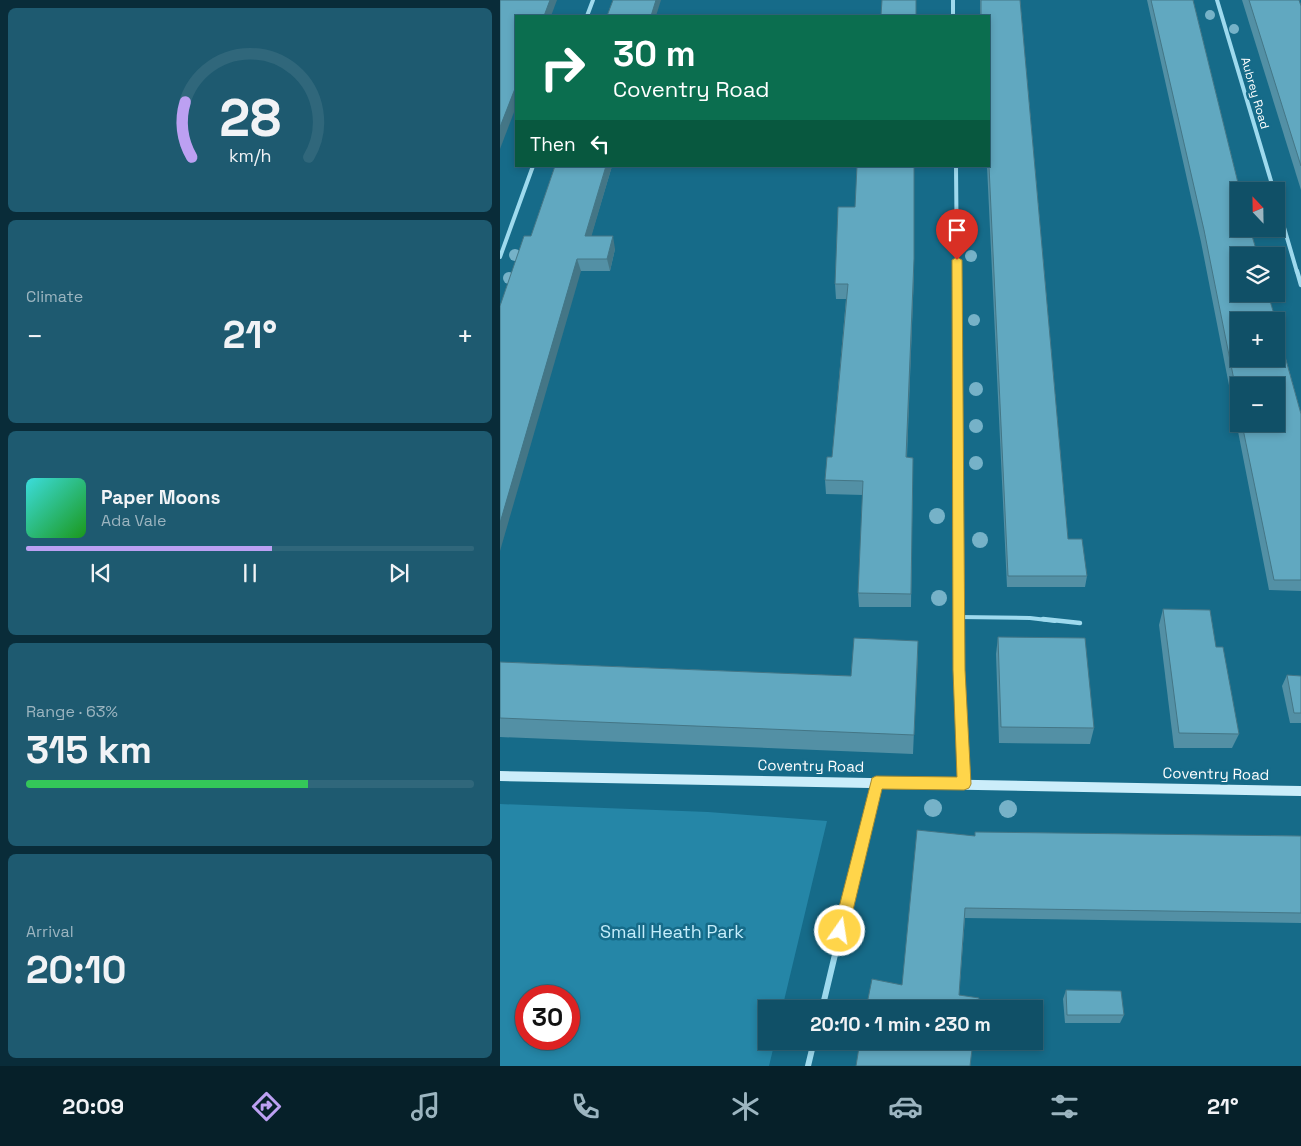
<!DOCTYPE html>
<meta charset="utf-8">
<style>
:root{--surface:#105067;--page:#1e5a70;--text:#f1f3f6;--muted:#9cb5c0;--line:#30677b;--accent:#bca0f2}
body{margin:0;font-family:"Space Grotesk",sans-serif;background:var(--page);color:var(--text);height:100vh;display:flex;flex-direction:column;font-size:19px;white-space:nowrap}
*{box-sizing:border-box;margin:0}
p{font-size:16px;color:var(--muted)}
.icon{flex:none;width:28px;height:28px;fill:none;stroke:currentColor;stroke-width:2;stroke-linecap:round;stroke-linejoin:round}
.map{position:relative;flex:1;overflow:hidden}
.drawer{display:flex;flex-direction:column;gap:8px;padding:8px;background:#092c39;width:500px}
.drawer>*{flex:none}
.top-card{position:absolute;left:15px;top:15px;width:475px;height:152px;border-radius:0px;box-shadow:0 2px 8px #0003,0 0 0 1px var(--line);background:#0b6e4f;color:#fff;overflow:hidden}
.needle{width:32px;rotate:338deg}
.buttons{position:absolute;left:730px;top:182px;display:grid;gap:10px}
.buttons a{display:grid;place-items:center;width:55px;height:55px;border-radius:0px;background:var(--surface);box-shadow:0 2px 8px #0003,0 0 0 1px var(--line);font-size:25px}
.speed{position:absolute;left:15px;top:985px;display:flex;gap:10px;font-size:25px;font-weight:700;text-align:center}
.speed>*{display:grid;place-content:center;width:65px;height:65px;border-radius:50%;background:var(--surface);box-shadow:0 2px 8px #0003,0 0 0 1px var(--line);line-height:1}
.speed .limit{border:8px solid #d22;background:#fff;color:#111}
.pin{position:absolute;display:grid;place-items:center;width:42px;height:42px;color:#fff;margin:-51px -21px;border-radius:50% 50% 50% 0;rotate:-45deg;box-shadow:0 0 5px #0007}
.pin .icon{rotate:45deg}
.me{position:absolute;width:55px;margin:-28px;rotate:13deg;stroke-linejoin:round;filter:drop-shadow(0 0 4px #0008)}
.turn{display:flex;align-items:center;gap:18px;height:105px;padding:0 15px;font-size:22px}
.turn .icon{width:65px;height:65px;stroke-width:2.5}
.turn b{display:block;font-size:35px;line-height:42px}
.then{display:flex;align-items:center;height:48px;padding:0 15px;background:#0003;gap:10px;font-size:19px}
.big{font-size:38px;font-weight:700;line-height:1.1}
.drawer .widget{flex:1;display:flex;flex-direction:column;justify-content:center;gap:8px;min-width:0;padding:0 18px;border-radius:8px;background:var(--page)}
.drawer .dial{align-items:center;gap:0}
.dial svg{height:130px;overflow:visible;fill:none;stroke:var(--line);stroke-width:7;stroke-linecap:round;text-anchor:middle}
.dial text{fill:var(--text);stroke:none}
.song{display:flex;align-items:center;gap:15px}
.cover{width:60px;height:60px;border-radius:8px;background:linear-gradient(135deg,hsl(180 70% 55%),hsl(120 70% 35%))}
.played{height:5px;border-radius:2px;background:linear-gradient(90deg,var(--accent) 55%,var(--line) 55%)}
.keys{display:flex;justify-content:space-around;direction:ltr}
.heat{display:flex;justify-content:space-between;align-items:center;font-size:28px;direction:ltr}
.charge{height:8px;border-radius:4px;background:linear-gradient(90deg,#34c759 63%,var(--line) 0)}
.trip{position:absolute;left:258px;top:1000px;width:285px;height:50px;border-radius:0px;background:var(--surface);box-shadow:0 2px 8px #0003,0 0 0 1px var(--line);font-weight:700;line-height:50px;text-align:center}
.tabs{display:flex;height:80px;justify-content:space-around;align-items:center;background:#062029;color:var(--muted)}
.tabs .icon{width:35px;height:35px}
.tabs .active{color:var(--accent)}
.tabs b{font-size:22px;color:var(--text)}
main{display:flex;flex:1;min-height:0}
.map>svg:first-child{display:block}
.green{fill:#2586a7;fill-rule:evenodd}
.lines{fill:none;stroke-linecap:round;stroke-linejoin:round}
.lane-far1{stroke:#9edaee;stroke-width:4}
.lane{stroke:#9edaee;stroke-width:4.5}
.street-far2{stroke:#9edaee;stroke-width:4}
.street-far1{stroke:#9edaee;stroke-width:4.5}
.street{stroke:#9edaee;stroke-width:6}
.secondary{fill:#cbedfa;fill-rule:evenodd}
.tree{fill:#76b2c8}
.wall{fill:#5390a5;fill-rule:evenodd}
.shaded-wall{fill:#447686}
.building{fill:#61a8c0;stroke:#447686}
.route{fill:#ffd54a;stroke:#a68a30}
.labels{text-anchor:middle;stroke-width:5;stroke-linejoin:round;paint-order:stroke}
.far-street-label{font-size:12px;fill:#fff;stroke:#166b89}
.street-label{font-size:15px;fill:#fff;stroke:#166b89}
.near-park-label{font-size:18px;fill:#c4edfb;stroke:#166b89}
</style>
<main>
<section class="drawer">
<div class="widget dial"><svg viewBox="0 0 100 80">
<path d="M14 69A42 42 0 1 1 86 69"/>
<path d="M14 69A42 42 0 0 1 10 35" stroke="#bca0f2"/>
<text x="50" y="56" font-size="32" font-weight="700">28</text>
<text x="50" y="72" font-size="11">km/h</text>
</svg></div>
<div class="widget"><p>Climate</p>
<div class="heat"><a>−</a><b class="big">21°</b><a>+</a></div>
</div>
<div class="widget">
<div class="song"><i class="cover"></i><div><b>Paper Moons</b><p>Ada Vale</p></div></div>
<div class="played"></div>
<div class="keys"><svg class="icon" aria-label="previous" viewBox="0 0 24 24"><path d="M18 5L8 12l10 7zM5 5v14"/></svg><svg class="icon" aria-label="pause" viewBox="0 0 24 24"><path d="M8 5v14M16 5v14"/></svg><svg class="icon" aria-label="next" viewBox="0 0 24 24"><path d="M6 5l10 7-10 7zM19 5v14"/></svg></div>
</div>
<div class="widget"><p>Range · 63%</p><b class="big">315 km</b><div class="charge"></div></div>
<div class="widget"><p>Arrival</p><b class="big">20:10</b></div>
</section>
<div class="map">
<svg width="801" height="1066" viewBox="0 0 801 1066">
<rect width="100%" height="100%" fill="#166b89"/>
<path class="green" d="M0 804 208 812 327 821 282 1009H266V1041H275L269 1066H0ZM26 996H69V1039H26Z"/>
<g class="lines">
<path class="lane-far1" d="M459 617 530 618 555 621"/>
<path class="lane" d="M543 619 580 623"/>
<g class="street-far2">
<path d="M453 0V16"/>
<path d="M717 0 774 191"/>
<path d="M87 16 93 0"/>
<path d="M456 166 457 272"/>
<path d="M776 200 797 272"/>
<path d="M0 257 33 166"/>
</g>
<g class="street-far1">
<path d="M457 271 459 621"/>
<path d="M797 271 801 285"/>
</g>
<g class="street">
<path d="M459 619V688L464 784"/>
<path d="M322 1009 376 783"/>
<path d="M308 1066 314 1041"/>
</g>
<path class="secondary" d="M0 771 801 786V796L0 781Z"/>
</g>
<g class="tree">
<circle cx="710" cy="15" r="5"/>
<circle cx="734" cy="29" r="5"/>
<circle cx="15" cy="255" r="6"/>
<circle cx="471" cy="256" r="6"/>
<circle cx="9" cy="278" r="6"/>
<circle cx="474" cy="320" r="6"/>
<circle cx="476" cy="389" r="7"/>
<circle cx="476" cy="426" r="7"/>
<circle cx="476" cy="463" r="7"/>
<circle cx="437" cy="516" r="8"/>
<circle cx="480" cy="540" r="8"/>
<circle cx="439" cy="598" r="8"/>
<circle cx="433" cy="808" r="9"/>
<circle cx="508" cy="809" r="9"/>
</g>
<g class="wall">
<path d="M480 0H520L568 539 587 576 585 587H507L487 166H489V16H480Z"/>
<path d="M647 0H693L740 191 801 414V591L769 590 701 242ZM739 386 776 424H739Z"/>
<path d="M742 0H799L801 6V190Z"/>
<path d="M55 166H112L91 236 115 249 110 271H81L31 236Z"/>
<path d="M414 273 407 457 413 458 411 607H359L358 593 363 495 326 494 325 480 332 457 346 299H336L335 284Z"/>
<path d="M663 609 716 647 739 734 732 748H674L659 625Z"/>
<path d="M498 637 594 728 590 744 499 743 496 654Z"/>
<path d="M418 641 413 754 0 737V662L351 676Z"/>
<path d="M787 675 801 676V723H790L782 686Z"/>
<path d="M475 832 801 836V923L465 918 459 995 402 985 475 836Z"/>
<path d="M566 990 624 1015 620 1023H565L563 999Z"/>
</g>
<g class="shaded-wall">
<path d="M50 0H57L51 16H44Z"/>
<path d="M156 0H161L156 16H151Z"/>
<path d="M16 86V107L0 149V127Z"/>
<path d="M106 166H112L88 248 85 236Z"/>
<path d="M113 236 115 249 110 271 107 259Z"/>
<path d="M77 259 81 271 0 551V523Z"/>
<path d="M414 259V273L406 472V457Z"/>
<path d="M418 641V661L413 754 414 735Z"/>
</g>
<g class="building">
<path d="M0 0H50L44 16H16V86L0 127Z"/>
<path d="M113 0H156L151 16H107Z"/>
<path d="M382 0H416V16H366V15H381Z"/>
<path d="M481 0H520L568 539H582L587 576H508L489 166V16H481Z"/>
<path d="M651 0H693L740 191H739V229H750L758 256H739V294H768L776 321H739V359H776V324L801 414V580H774L742 424H776V386H739V405L704 230Z"/>
<path d="M749 0H799L801 6V166Z"/>
<path d="M55 166H106L85 236H113L107 259H77L0 523V306L24 236H31Z"/>
<path d="M357 166H414V259L406 457 413 458 411 594 358 593 363 481 325 480 327 457H332L348 284H335L338 207H355Z"/>
<path d="M663 609 710 610 716 647H723L739 734 679 733Z"/>
<path d="M498 637 585 638 594 728 501 727Z"/>
<path d="M354 638 418 641 414 735 0 718V662L351 676Z"/>
<path d="M787 675 801 676V713H794Z"/>
<path d="M417 830 475 836V832L801 836V913L465 908 459 995 479 998 477 1009H366L372 979 402 985Z"/>
<path d="M566 990 621 991 624 1015H567Z"/>
<path d="M360 1041H473L470 1066H356Z"/>
</g>
<path class="route" d="M457 257 462 260 465 670 471 784 469 788 464 790 382 789 348 931 346 936 340 938 335 936 333 931 372 778 376 776 457 777 453 670 452 260Z"/>
<g class="labels">
<g class="far-street-label">
<text transform="translate(755 93) rotate(74)" y="4">Aubrey Road</text>
</g>
<g class="street-label">
<text transform="translate(311 766) rotate(1)" y="5">Coventry Road</text>
<text transform="translate(716 774) rotate(1)" y="5">Coventry Road</text>
</g>
<g class="near-park-label">
<text x="172" y="938">Small Heath Park</text>
</g>
</g>
</svg>
<div class="buttons">
<a><svg class="needle" viewBox="-14 -14 28 28"><path d="M0-13l5 13h-10z" fill="#e53935"/><path d="M0 13l5-13h-10z" fill="#9cb5c0"/></svg></a>
<a><svg class="icon" aria-label="layers" viewBox="0 0 24 24"><path d="M12 4l9 5-9 5-9-5zM3 14l9 5 9-5"/></svg></a>
<a>+</a>
<a>−</a>
</div>
<div class="speed"><div class="limit">30</div></div>
<div class="pin" style="left:457px;top:260px;background:#d93025"><svg class="icon" aria-label="arrive" viewBox="0 0 24 24"><path d="M6 21V4h12l-3 4 3 4H6"/></svg></div>
<svg class="me" style="left:340px;top:931px" viewBox="-20 -20 40 40"><circle r="17" fill="#ffd54a" stroke="#fff" stroke-width="3"/><path d="M0-11L8 9 0 5-8 9z" fill="#fff"/></svg>
<div class="trip">20:10 · 1 min · 230 m</div>
<div class="top-card">
<div class="turn"><svg class="icon" aria-label="right" viewBox="0 0 24 24"><path d="M7 20v-9h11M14 6l5 5-5 5"/></svg><div><b>30 m</b>Coventry Road</div></div>
<div class="then">Then<svg class="icon" aria-label="left" viewBox="0 0 24 24"><path d="M17 20v-9H6M10 6l-5 5 5 5"/></svg></div>
</div>
</div>
</main>
<nav class="tabs">
<b>20:09</b>
<svg class="icon active" aria-label="directions" viewBox="0 0 24 24"><path d="M12 3l9 9-9 9-9-9zM9 14v-3h6M13 9l2 2-2 2"/></svg>
<svg class="icon" aria-label="music" viewBox="0 0 24 24"><path d="M9 18V5l10-2v13"/><circle cx="6" cy="18" r="3"/><circle cx="16" cy="16" r="3"/></svg>
<svg class="icon" aria-label="phone" viewBox="0 0 24 24"><path d="M5 4h4l2 5-3 2q2 4 5 5l2-3 5 2v4C11 20 4 13 5 4z"/></svg>
<svg class="icon" aria-label="climate" viewBox="0 0 24 24"><path d="M12 3v18M4 7l16 10M4 17L20 7"/></svg>
<svg class="icon" aria-label="car" viewBox="0 0 24 24"><path d="M5 17H2v-5l4-1 3-4h7l3 4 3 1v5h-3M9 17h6M6 11h13"/><circle cx="7" cy="17" r="2"/><circle cx="17" cy="17" r="2"/></svg>
<svg class="icon" aria-label="filters" viewBox="0 0 24 24"><path d="M4 7h16M4 17h16"/><circle cx="9" cy="7" r="2"/><circle cx="15" cy="17" r="2"/></svg>
<b>21°</b>
</nav>
